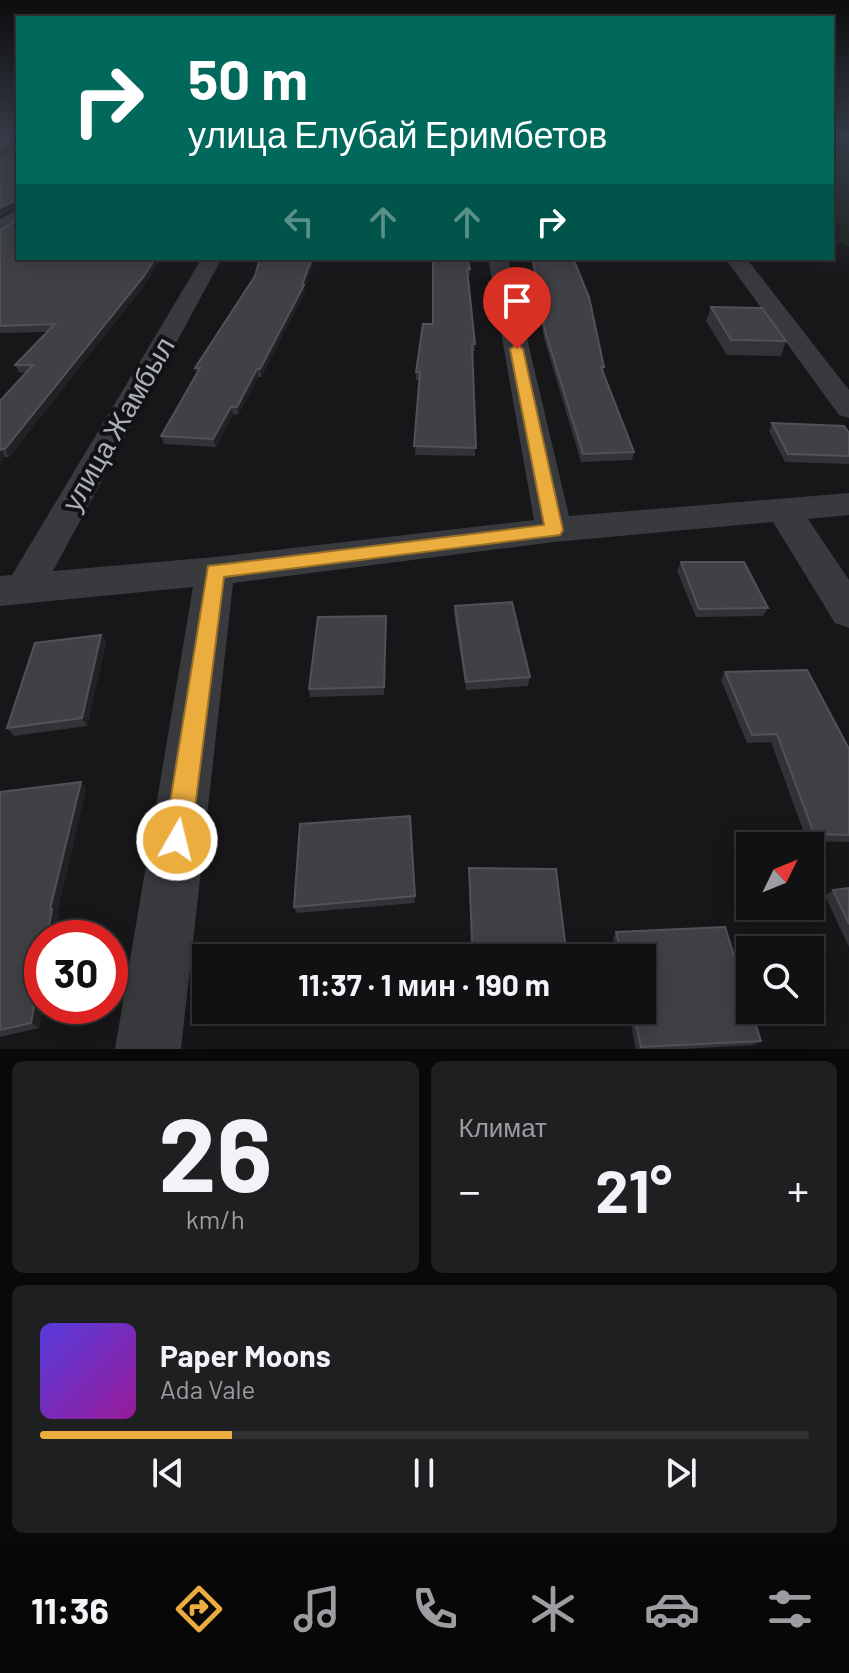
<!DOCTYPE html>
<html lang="ru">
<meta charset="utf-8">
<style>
:root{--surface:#111113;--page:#1e1f21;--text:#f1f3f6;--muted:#9c9da0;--line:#303133;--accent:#ebad3e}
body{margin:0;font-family:Barlow,sans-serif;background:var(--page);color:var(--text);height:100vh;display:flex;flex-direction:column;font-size:30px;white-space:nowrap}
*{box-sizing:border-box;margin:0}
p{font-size:26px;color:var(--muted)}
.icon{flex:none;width:44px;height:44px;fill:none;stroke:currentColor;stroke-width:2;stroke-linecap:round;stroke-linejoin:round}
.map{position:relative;height:1049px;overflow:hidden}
.side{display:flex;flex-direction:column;gap:12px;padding:12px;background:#09090a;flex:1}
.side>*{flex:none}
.guide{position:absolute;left:16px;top:16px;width:818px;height:244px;border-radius:0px;box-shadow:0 4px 20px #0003,0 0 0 2px var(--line);background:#00695c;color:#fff;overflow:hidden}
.needle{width:52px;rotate:47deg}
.tools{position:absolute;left:736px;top:832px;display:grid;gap:16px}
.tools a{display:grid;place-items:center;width:88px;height:88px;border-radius:0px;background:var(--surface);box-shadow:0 4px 20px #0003,0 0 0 2px var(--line);font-size:40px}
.speed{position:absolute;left:24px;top:920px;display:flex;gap:16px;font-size:40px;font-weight:700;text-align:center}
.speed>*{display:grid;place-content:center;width:104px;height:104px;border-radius:50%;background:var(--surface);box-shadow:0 4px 20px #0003,0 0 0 2px var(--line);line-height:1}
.speed .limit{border:12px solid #d22;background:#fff;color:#111}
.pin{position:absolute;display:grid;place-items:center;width:68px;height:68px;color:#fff;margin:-82px -34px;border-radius:50% 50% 50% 0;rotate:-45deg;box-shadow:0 0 8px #0007}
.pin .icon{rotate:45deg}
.me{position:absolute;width:88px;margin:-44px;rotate:8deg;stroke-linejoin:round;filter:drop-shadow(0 0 6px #0008)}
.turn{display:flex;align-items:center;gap:28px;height:168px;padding:0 40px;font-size:36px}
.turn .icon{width:104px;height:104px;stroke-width:2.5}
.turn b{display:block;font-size:56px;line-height:68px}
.lanes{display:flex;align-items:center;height:76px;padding:0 40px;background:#0003;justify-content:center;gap:40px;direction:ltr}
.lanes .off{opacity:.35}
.big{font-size:60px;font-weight:700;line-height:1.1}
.side .tile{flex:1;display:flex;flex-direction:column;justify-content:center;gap:12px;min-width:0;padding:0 28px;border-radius:12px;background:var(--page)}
.side .dial{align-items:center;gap:0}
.dial b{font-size:104px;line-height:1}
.song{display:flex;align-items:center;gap:24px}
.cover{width:96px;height:96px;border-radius:12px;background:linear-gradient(135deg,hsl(250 70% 55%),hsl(300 70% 35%))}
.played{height:8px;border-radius:4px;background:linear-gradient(90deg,var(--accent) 25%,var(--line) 25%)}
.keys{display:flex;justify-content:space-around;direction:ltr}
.heat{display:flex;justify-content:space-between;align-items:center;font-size:44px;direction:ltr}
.side .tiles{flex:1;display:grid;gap:12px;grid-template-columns:1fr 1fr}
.tile:last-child{grid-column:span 2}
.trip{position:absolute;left:192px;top:944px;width:464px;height:80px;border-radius:0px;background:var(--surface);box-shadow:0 4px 20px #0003,0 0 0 2px var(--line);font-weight:700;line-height:80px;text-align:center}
.menu{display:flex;height:128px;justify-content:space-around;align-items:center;background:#070708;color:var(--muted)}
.menu .icon{width:56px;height:56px}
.menu .on{color:var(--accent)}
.menu b{font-size:36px;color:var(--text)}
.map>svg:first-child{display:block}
.green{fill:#1e241e}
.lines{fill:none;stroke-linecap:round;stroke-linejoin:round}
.street{fill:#393a3e;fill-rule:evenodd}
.wall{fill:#333337}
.shaded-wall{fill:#222225}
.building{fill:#404145;stroke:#505257;stroke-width:2}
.route{fill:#ebad3e;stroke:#997028;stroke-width:2}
.labels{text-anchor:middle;stroke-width:8;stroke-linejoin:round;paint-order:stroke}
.street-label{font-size:28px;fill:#aaafb9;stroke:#121214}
</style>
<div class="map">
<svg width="849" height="1049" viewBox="0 0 849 1049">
<rect width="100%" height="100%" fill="#171719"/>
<path class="green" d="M832 138H849V247L836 241 841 228 832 220Z"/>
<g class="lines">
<g class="street">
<path d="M18 146V156L0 166V155Z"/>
<path d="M18 209V223L0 235V219Z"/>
<path d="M202 258H222L53 571 215 557 534 520 488 258H508L569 516 849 493V515L808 519 849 580V628L835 623 773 522 554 542 233 583 181 1049H115L193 587 0 606V576L12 575Z"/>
<path d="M725 258H746L849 390V418L839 415Z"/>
</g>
</g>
<g class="wall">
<path d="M0 138H18V258L146 283 9 457H5L0 464V401L26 373 19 372 15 365 47 332 0 333V231L17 219 18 153 17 144 0 152Z"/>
<path d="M260 258H315L304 287 305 292 261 377H258L238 415 233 414 216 447 164 444 161 436 197 374 195 368 255 276Z"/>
<path d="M433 258 470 269V275L467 276 475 344V351H472L475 456 415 455 420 380H416V372L433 324Z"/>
<path d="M531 258H573L604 367 603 372 634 452 632 460 581 462 544 338Z"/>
<path d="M711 307 786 341 781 356 727 355 706 321Z"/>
<path d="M772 423 849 433V464L785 462 769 431Z"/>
<path d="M681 562 768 608 763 616 696 617 677 571Z"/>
<path d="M455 606 530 677 528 686 466 690 454 614Z"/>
<path d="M386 624 384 695 310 697 309 689Z"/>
<path d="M101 635 106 643 87 726 14 736 7 728Z"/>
<path d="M725 672 849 749V842L807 841 771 742 747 743 721 680Z"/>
<path d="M86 789 57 913 59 915 55 938H42V1006H43L39 1028 0 1037V792Z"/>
<path d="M410 816 415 903 297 913 294 907Z"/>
<path d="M469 868 567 958H471Z"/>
<path d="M849 888V947L825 896 833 890Z"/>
<path d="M616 932 761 1041 754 1045 682 1049H636L628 1010H642V958H617L613 938Z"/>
</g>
<g class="shaded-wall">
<path d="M17 138 18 143 0 152V146Z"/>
<path d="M16 200 18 206 0 216V208Z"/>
<path d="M155 258H161L146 283 9 457 5 449Z"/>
<path d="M312 258H315L304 287 305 292 261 377 260 369 302 285Z"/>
<path d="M257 369 258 377 238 415 237 407Z"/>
<path d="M231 407 233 414 216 447 213 439Z"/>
<path d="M1 449 5 457 0 464V450Z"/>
<path d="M101 635 106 643 87 726 82 718Z"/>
<path d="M81 782 86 789 57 913 59 915 55 938H47L50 909Z"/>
<path d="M42 965V1006H43L39 1028 31 1023Z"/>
</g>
<g class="building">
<path d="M0 138H16L0 146Z"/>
<path d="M17 138H18V258H155L144 276 5 449H1L0 450V401L33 365H15L55 324 0 326V231L17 219 16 200 0 208V163L18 153Z"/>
<path d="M260 258H312L302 285H304L260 369H257L237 407H231L213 439 161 436 200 368H195L255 276Z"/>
<path d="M433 258H467L470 269H467L475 344H472L476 448 414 446 420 372H416L423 324H433Z"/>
<path d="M533 258H573L589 297 604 367H601L634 452 583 454 545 331Z"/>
<path d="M711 307 762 308 786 341 731 340Z"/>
<path d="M772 423 844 426 849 433V456L788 454Z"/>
<path d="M681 562H744L768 608 699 609Z"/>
<path d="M512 602 530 677 466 682 455 606Z"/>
<path d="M386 616 384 687 309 689 318 617Z"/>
<path d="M101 635 82 718 7 728 35 643Z"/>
<path d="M807 670 849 749V835L814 834 777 734 752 735 725 672Z"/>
<path d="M81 782 50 909H52L47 938H42V965L31 1023 0 1030V792Z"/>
<path d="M410 816 415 896 294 907 300 824Z"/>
<path d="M469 868 556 869 567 958H473Z"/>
<path d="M849 888V924L833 890Z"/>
<path d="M725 927 750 1006V1010H751L761 1041 641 1047 633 1010H642V958H622L616 932Z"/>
</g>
<linearGradient id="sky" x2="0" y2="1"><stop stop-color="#0d0d0e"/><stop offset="0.48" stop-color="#363c49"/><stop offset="1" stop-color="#363c49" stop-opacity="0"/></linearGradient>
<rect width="849" height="285" fill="url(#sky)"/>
<path class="route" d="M517 345 523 349 563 530 560 535 224 577 191 840 187 850 177 854 168 850 164 840 208 566 544 525 510 349Z"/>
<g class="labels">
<g class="street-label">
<text transform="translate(118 424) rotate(-60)" y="10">улица Жамбыл</text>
</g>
</g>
</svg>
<div class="tools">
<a><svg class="needle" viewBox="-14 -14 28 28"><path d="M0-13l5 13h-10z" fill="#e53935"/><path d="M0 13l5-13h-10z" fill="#9c9da0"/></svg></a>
<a><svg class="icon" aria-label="search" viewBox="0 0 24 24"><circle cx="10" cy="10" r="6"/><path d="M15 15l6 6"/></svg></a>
</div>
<div class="speed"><div class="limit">30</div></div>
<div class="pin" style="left:517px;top:349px;background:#d93025"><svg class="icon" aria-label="arrive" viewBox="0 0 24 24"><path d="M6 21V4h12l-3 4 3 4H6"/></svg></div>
<svg class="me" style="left:177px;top:840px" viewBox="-20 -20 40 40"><circle r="17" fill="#ebad3e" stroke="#fff" stroke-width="3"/><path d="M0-11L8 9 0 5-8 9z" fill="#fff"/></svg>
<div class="trip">11:37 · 1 мин · 190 m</div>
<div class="guide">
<div class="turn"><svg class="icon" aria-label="right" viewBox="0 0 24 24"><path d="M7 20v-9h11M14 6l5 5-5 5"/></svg><div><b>50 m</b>улица Елубай Еримбетов</div></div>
<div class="lanes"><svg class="icon off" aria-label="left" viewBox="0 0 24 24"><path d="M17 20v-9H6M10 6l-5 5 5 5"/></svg><svg class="icon off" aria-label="ahead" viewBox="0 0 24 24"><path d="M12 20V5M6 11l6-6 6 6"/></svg><svg class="icon off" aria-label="ahead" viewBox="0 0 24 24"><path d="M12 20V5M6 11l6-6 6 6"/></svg><svg class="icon" aria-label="right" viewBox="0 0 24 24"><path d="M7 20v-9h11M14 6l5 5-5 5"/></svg></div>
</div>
</div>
<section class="side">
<div class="tiles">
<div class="tile dial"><b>26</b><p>km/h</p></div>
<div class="tile"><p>Климат</p>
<div class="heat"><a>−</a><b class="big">21°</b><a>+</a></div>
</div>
<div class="tile">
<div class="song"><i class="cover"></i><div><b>Paper Moons</b><p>Ada Vale</p></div></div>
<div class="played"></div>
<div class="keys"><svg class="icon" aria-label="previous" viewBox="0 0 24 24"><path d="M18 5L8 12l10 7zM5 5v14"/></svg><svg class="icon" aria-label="pause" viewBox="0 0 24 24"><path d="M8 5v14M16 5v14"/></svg><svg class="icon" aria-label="next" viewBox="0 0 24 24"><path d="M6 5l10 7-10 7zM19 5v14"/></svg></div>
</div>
</div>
</section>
<nav class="menu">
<b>11:36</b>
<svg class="icon on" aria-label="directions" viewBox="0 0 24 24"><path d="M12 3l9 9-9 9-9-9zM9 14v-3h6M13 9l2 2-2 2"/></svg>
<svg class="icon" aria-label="music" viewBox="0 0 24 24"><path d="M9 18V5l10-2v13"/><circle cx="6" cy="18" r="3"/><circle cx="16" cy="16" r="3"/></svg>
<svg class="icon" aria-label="phone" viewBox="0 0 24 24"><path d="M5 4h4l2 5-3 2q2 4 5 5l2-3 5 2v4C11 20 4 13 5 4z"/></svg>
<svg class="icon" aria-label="climate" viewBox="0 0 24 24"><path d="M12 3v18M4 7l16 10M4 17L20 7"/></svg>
<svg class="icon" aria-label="car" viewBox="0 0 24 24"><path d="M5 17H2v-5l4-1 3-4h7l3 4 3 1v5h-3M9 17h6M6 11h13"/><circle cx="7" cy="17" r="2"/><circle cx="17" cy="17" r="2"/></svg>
<svg class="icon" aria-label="filters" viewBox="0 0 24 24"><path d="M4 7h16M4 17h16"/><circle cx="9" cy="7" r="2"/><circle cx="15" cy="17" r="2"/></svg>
</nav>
